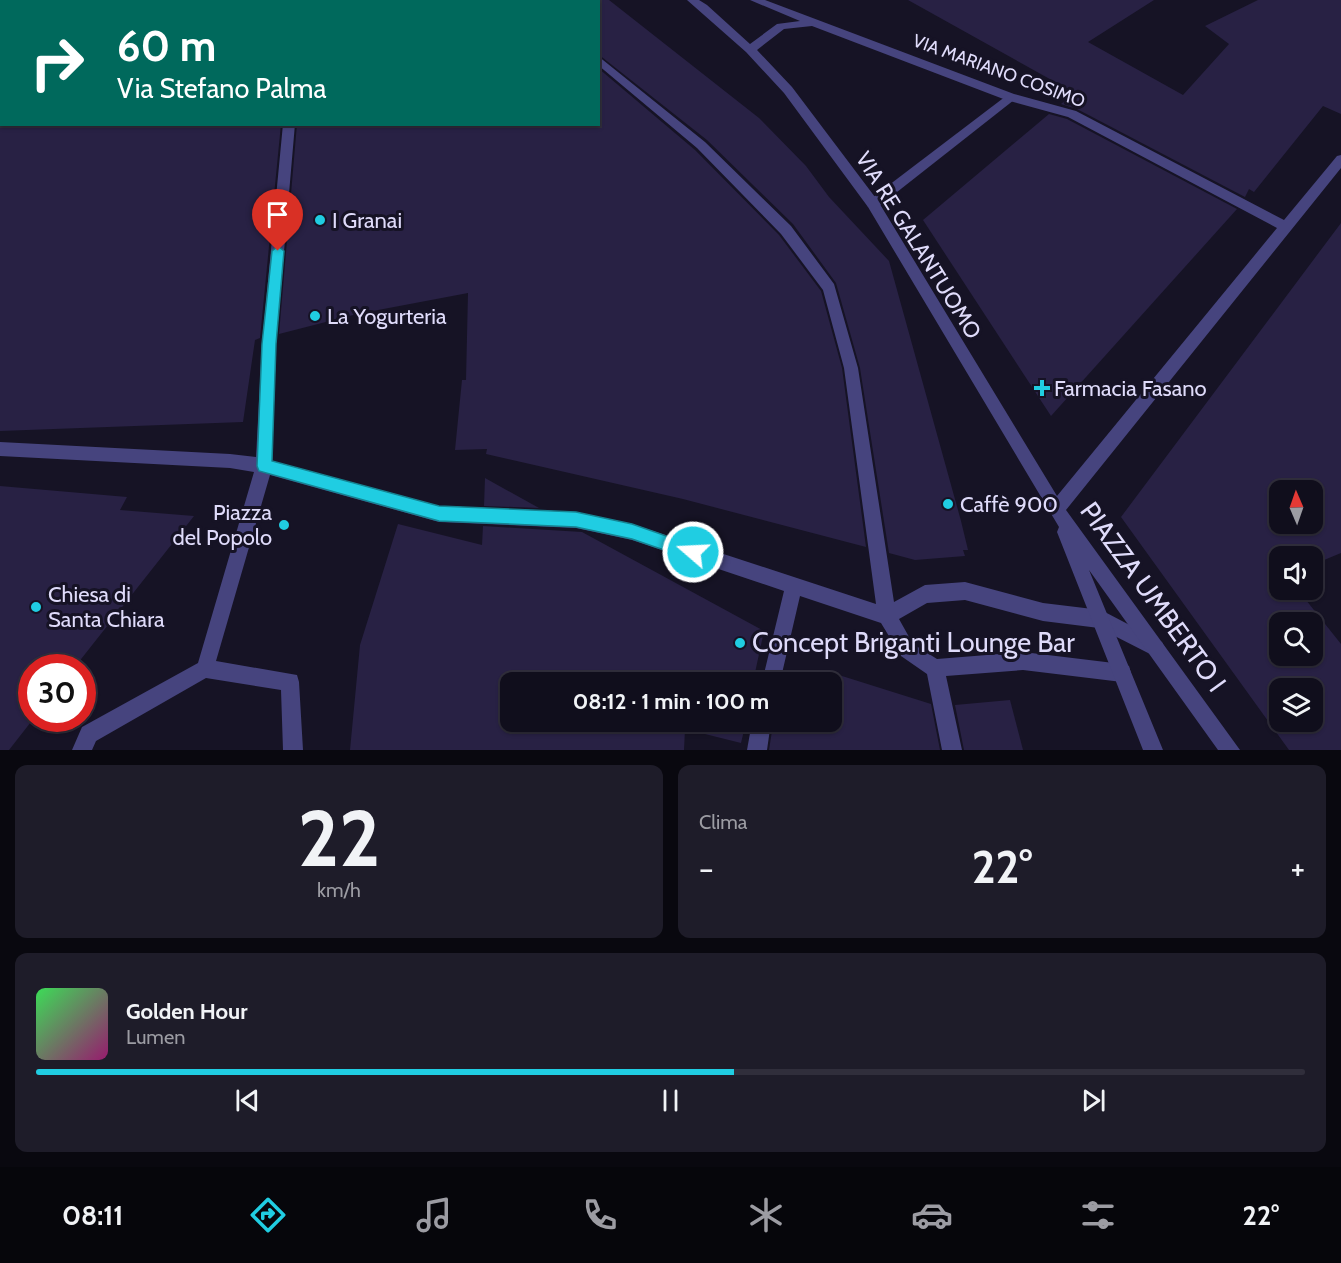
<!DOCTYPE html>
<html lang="it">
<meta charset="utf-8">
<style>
:root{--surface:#100e1c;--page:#1e1c29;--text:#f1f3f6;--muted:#9c9ca3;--line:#302e3b;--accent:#20cde2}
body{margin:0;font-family:Cabin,sans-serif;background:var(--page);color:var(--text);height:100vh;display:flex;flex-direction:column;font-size:22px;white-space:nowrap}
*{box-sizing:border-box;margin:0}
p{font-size:20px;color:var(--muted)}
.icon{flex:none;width:33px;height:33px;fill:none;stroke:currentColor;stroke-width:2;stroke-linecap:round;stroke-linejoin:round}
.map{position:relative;height:750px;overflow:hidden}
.side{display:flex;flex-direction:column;gap:15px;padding:15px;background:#09080f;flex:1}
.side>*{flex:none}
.banner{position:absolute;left:0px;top:0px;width:600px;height:126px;box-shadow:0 2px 4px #0004,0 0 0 2px var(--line);background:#00695c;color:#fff;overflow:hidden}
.needle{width:39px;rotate:358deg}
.buttons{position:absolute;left:1269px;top:480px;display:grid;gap:12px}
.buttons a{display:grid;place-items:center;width:54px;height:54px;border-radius:12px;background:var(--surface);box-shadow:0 2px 4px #0004,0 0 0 2px var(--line);font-size:30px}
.speed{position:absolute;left:18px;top:654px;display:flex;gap:12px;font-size:30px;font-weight:700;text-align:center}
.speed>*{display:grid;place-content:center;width:78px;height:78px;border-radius:50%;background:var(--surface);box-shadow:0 2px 4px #0004,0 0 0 2px var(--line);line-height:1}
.speed .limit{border:9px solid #d22;background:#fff;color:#111}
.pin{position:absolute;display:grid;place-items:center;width:51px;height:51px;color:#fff;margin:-62px -26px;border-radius:50% 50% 50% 0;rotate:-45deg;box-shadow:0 0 6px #0007}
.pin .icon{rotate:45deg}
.me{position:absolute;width:66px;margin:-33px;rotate:289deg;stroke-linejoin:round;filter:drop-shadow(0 0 4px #0008)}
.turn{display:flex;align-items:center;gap:21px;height:126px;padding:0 18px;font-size:27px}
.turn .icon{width:78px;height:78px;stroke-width:2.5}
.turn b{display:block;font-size:42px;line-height:51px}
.big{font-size:45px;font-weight:700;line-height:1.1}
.side .card{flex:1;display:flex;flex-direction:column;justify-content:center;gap:9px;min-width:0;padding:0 21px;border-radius:12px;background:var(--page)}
.side .dial{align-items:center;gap:0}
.dial b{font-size:78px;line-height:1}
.song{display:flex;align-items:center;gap:18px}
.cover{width:72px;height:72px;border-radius:9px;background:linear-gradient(135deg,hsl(130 70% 55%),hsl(320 70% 35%))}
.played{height:6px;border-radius:3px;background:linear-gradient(90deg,var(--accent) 55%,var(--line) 55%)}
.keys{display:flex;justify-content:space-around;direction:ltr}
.heat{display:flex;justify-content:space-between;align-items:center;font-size:33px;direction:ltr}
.side .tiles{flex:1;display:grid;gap:15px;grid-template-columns:1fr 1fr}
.card:last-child{grid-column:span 2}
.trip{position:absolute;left:500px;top:672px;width:342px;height:60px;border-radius:12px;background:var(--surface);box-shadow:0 2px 4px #0004,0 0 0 2px var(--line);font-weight:700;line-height:60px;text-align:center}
.tab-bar{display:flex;height:96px;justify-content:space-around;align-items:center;background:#06060b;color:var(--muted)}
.tab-bar .icon{width:42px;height:42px}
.tab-bar .on{color:var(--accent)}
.tab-bar b{font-size:27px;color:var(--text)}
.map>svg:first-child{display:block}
.building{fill:#282144;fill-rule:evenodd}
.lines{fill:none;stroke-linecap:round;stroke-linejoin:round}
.minor{fill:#46447e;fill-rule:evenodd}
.tertiary{fill:#46447e;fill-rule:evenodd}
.route{fill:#20cde2;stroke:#158593;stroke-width:1.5}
.poi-dot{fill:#20cde2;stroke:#161325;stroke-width:2}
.labels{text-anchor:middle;stroke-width:6;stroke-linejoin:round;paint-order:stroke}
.far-street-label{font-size:18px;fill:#dfdbfa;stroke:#161325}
.poi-label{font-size:22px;fill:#dfdbfa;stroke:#161325;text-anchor:start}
.street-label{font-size:22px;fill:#dfdbfa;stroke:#161325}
.near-street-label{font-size:27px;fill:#dfdbfa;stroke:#161325}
.near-poi-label{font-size:27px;fill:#dfdbfa;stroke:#161325;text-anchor:start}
</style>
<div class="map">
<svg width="1341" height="750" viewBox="0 0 1341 750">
<rect width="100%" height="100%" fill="#161325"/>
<g class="building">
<path d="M598 0H609L759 118 806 166 829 197 889 261 961 521 968 550H963L965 556 915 560 889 553 860 368 836 283 793 224 707 140 598 54Z"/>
<path d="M908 0H1154L1088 42 1183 95 1229 44 1205 26 1258 0H1341V114L1323 106 1254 192 1249 189 1245 197 1077 109 1061 104 1075 93Z"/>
<path d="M598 68 695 150 779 235 821 291 842 368 866 547 683 499 486 454 487 449 455 450 462 380H466L468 293 357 314 279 334 297 124H598Z"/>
<path d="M1049 114 1067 119 1237 209 1051 416 923 220Z"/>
<path d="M0 124H281L260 338 255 340 243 422 0 431Z"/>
<path d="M1341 223V553L1312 565V556H1280V590H1298L1341 644V750H1289L1121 517ZM1280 490H1312V524H1280ZM1280 622H1312V656H1280ZM1280 688H1312V722H1280Z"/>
<path d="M485 478 539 508 484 506Z"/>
<path d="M0 486 127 497 120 510 194 516 74 668H32V718H34L9 750H0Z"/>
<path d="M398 524 482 545 483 526 582 532 764 631 753 682H510V722H746L741 743 685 729 684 750H350L360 645Z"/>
<path d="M823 670 931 704 940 750H769L772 731 780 722H831V682H812Z"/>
<path d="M1010 700 1023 750H964L955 705Z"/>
</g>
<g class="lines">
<g class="minor">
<rect x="276" y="0" width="10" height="2"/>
<path d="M490 0H503L504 2H491Z"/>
<path d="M598 56 705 142 791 226 834 284 858 368 894 602 925 585 965 582 1043 603 1101 610 1162 642 1165 648 1162 654 1156 657 1150 654 1099 628 1043 621 965 600 927 603 899 619 913 644 937 659 1023 652 1122 664 1129 666 1131 673 1129 680 1122 682 1023 670 946 676 962 750H942L927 674 901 656 881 623 800 596 780 682H762L784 591 632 540 576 528 439 522 270 475 216 661 297 675 299 682 303 750H283L281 690 206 678 96 741 92 750H72L82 727 198 663 254 472 230 468 0 456V442L230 454 256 457 262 344 283 124H295L276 344 272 461 439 506 576 512 632 524 876 604 844 368 823 290 781 234 697 148 598 65Z"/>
<path d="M1010 93 1016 97 1014 100 878 207H868L867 204 868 201Z"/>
<path d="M752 722H771L767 750H747Z"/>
</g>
<path class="tertiary" d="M687 0H699L707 5 750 44 777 24 800 21 750 0H765L1014 94 1076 111 1284 220 1337 156 1341 155V168L1066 510 1240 750H1218L1089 570 1163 750H1143L1057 532 1059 527 868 207 784 93 746 52ZM812 26 1006 100 1068 117 1277 228 1057 496 878 201 792 87 757 50 784 29Z"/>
</g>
<path class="route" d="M278 246 284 251 276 344 272 461 439 506 576 512 632 524 698 547 700 552 698 558 693 560 632 539 576 527 439 521 259 471 257 466 262 344 272 251Z"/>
<g class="poi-dot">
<circle cx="320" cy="220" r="6"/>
<circle cx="315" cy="316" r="6"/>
<path d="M1039 379h6v6h6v6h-6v6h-6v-6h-6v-6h6z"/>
<circle cx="948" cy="504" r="6"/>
<circle cx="284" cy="525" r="6"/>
<circle cx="36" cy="607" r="6"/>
<circle cx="740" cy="643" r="6"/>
</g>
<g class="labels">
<g class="far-street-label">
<text transform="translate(999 71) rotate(20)" y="6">VIA MARIANO COSIMO</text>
</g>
<g class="poi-label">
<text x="332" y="228">I Granai</text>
<text x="327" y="324">La Yogurteria</text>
<text x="1054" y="396">Farmacia Fasano</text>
<text x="960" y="512">Caffè 900</text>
<text x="272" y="520" text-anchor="end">Piazza<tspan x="272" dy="25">del Popolo</tspan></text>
<text x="48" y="602">Chiesa di<tspan x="48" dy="25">Santa Chiara</tspan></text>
</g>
<g class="street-label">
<text transform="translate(919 245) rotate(58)" y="8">VIA RE GALANTUOMO</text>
</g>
<g class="near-street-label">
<text transform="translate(1153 597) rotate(54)" y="9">PIAZZA UMBERTO I</text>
</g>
<g class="near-poi-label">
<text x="752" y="652">Concept Briganti Lounge Bar</text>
</g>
</g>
</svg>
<div class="buttons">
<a><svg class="needle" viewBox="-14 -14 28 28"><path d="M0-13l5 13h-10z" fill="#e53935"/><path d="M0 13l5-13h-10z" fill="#9c9ca3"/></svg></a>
<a><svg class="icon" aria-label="sound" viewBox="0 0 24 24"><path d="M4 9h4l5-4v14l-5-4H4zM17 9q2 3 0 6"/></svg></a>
<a><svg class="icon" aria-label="search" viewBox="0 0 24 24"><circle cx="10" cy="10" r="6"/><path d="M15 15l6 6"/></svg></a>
<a><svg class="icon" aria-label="layers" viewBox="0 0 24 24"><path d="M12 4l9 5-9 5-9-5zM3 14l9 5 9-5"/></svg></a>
</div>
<div class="speed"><div class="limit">30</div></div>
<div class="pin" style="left:278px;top:251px;background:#d93025"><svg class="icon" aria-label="arrive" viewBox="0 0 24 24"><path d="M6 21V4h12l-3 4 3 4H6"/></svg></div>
<svg class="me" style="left:693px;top:552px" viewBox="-20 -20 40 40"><circle r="17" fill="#20cde2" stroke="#fff" stroke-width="3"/><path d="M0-11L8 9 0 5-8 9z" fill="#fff"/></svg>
<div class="trip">08:12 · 1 min · 100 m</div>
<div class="banner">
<div class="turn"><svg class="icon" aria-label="right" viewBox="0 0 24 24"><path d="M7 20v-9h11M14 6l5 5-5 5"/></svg><div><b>60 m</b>Via Stefano Palma</div></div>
</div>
</div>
<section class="side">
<div class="tiles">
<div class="card dial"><b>22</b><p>km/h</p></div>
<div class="card"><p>Clima</p>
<div class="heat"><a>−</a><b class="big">22°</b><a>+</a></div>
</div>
<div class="card">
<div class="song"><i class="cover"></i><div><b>Golden Hour</b><p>Lumen</p></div></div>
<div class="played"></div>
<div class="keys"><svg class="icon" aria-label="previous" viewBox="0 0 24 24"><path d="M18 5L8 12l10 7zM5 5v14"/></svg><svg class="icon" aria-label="pause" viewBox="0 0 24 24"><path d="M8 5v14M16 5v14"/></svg><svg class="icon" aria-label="next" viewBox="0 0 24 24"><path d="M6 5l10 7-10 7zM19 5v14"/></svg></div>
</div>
</div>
</section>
<nav class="tab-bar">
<b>08:11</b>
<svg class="icon on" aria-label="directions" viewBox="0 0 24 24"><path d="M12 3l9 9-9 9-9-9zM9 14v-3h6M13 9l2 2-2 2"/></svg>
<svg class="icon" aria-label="music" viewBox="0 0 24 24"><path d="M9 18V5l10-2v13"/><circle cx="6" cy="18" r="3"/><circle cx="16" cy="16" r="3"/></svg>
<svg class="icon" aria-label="phone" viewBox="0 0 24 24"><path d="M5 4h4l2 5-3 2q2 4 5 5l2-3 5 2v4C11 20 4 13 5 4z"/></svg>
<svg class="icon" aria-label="climate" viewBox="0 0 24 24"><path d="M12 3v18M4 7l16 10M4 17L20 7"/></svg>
<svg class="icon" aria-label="car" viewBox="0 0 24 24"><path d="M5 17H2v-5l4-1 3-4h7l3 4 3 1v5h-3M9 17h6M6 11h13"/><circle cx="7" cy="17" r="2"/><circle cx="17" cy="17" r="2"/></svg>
<svg class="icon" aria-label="filters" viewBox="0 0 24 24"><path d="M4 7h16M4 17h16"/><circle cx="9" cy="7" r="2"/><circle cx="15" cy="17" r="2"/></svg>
<b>22°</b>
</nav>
